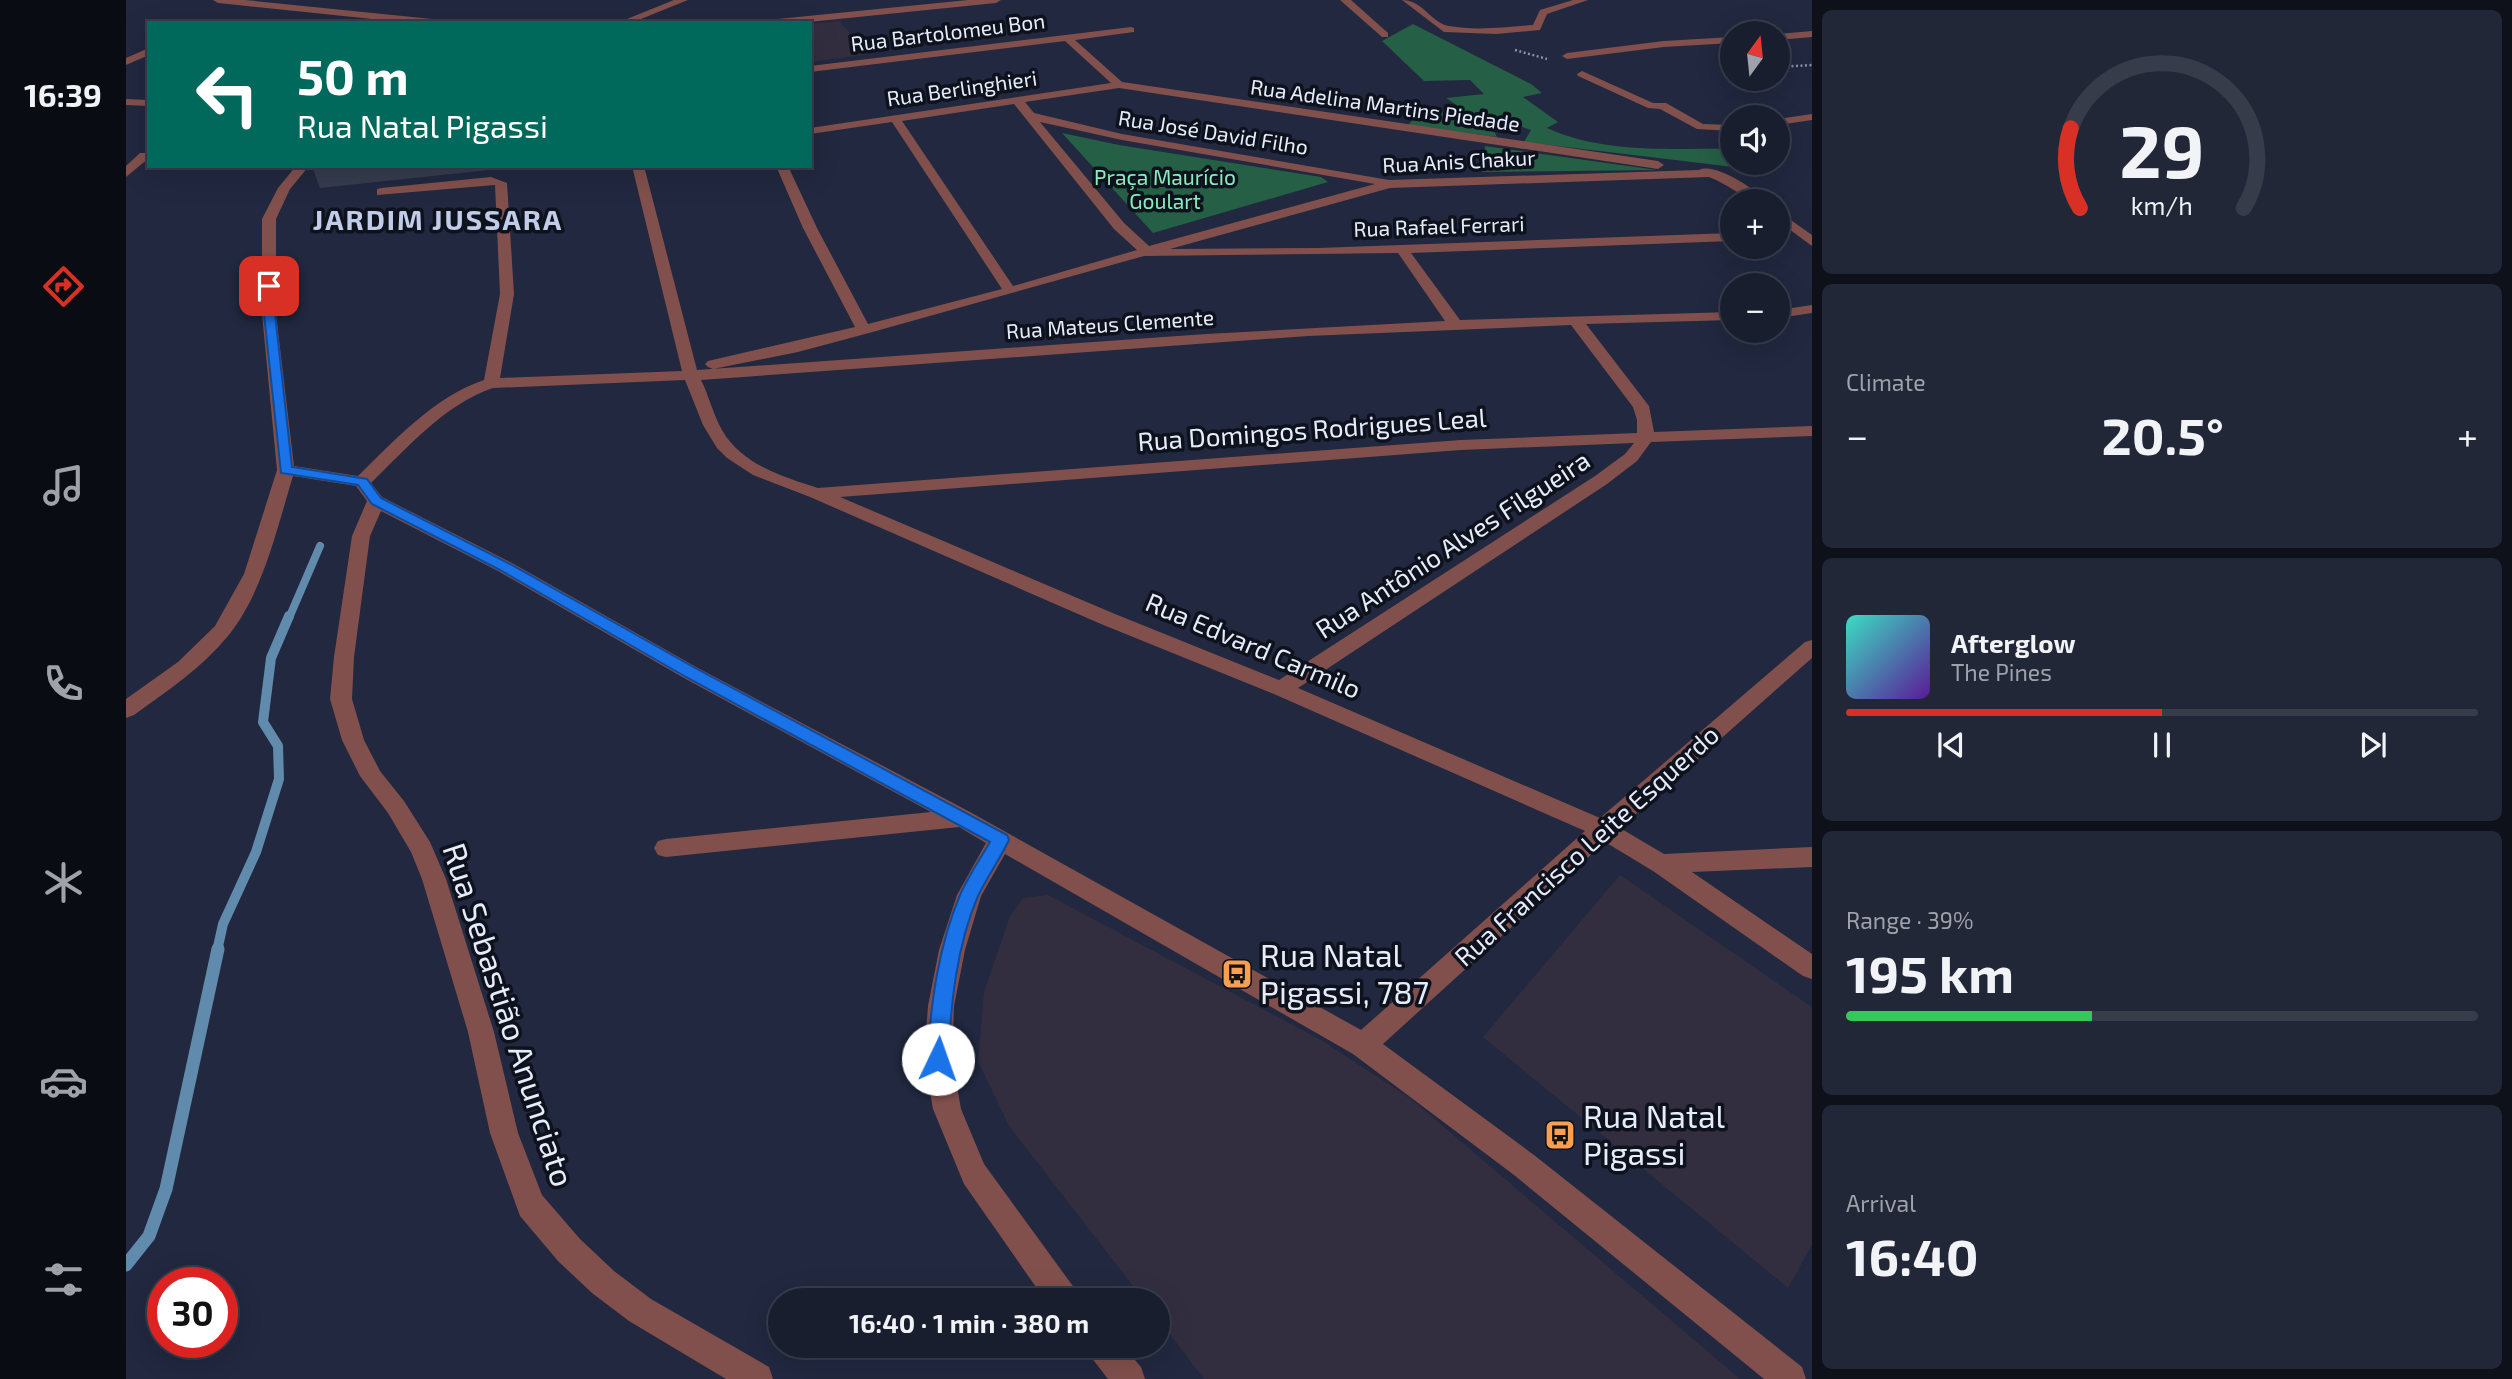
<!DOCTYPE html>
<meta charset="utf-8">
<style>
:root{--surface:#191e2f;--page:#222737;--text:#f1f3f6;--muted:#9fa2aa;--line:#373c4b;--accent:#d93025}
body{margin:0;font-family:"Exo 2",sans-serif;background:var(--page);color:var(--text);height:100vh;display:flex;flex-direction:column;font-size:26px;white-space:nowrap}
*{box-sizing:border-box;margin:0}
p{font-size:23px;color:var(--muted)}
.icon{flex:none;width:38px;height:38px;fill:none;stroke:currentColor;stroke-width:2;stroke-linecap:round;stroke-linejoin:round}
.map{position:relative;flex:1;overflow:hidden}
.details{display:flex;flex-direction:column;gap:10px;padding:10px;background:#0e101a;width:700px}
.details>*{flex:none}
.top-card{position:absolute;left:21px;top:21px;width:665px;height:147px;border-radius:0px;box-shadow:0 7px 28px #0002,0 0 0 2px var(--line);background:#00695c;color:#fff;overflow:hidden}
.needle{width:46px;rotate:15deg}
.tools{position:absolute;left:1594px;top:21px;display:grid;gap:14px}
.tools a{display:grid;place-items:center;width:70px;height:70px;border-radius:50%;background:var(--surface);box-shadow:0 7px 28px #0002,0 0 0 2px var(--line);font-size:35px}
.speed{position:absolute;left:21px;top:1267px;display:flex;gap:14px;font-size:35px;font-weight:700;text-align:center}
.speed>*{display:grid;place-content:center;width:91px;height:91px;border-radius:50%;background:var(--surface);box-shadow:0 7px 28px #0002,0 0 0 2px var(--line);line-height:1}
.speed .limit{border:10px solid #d22;background:#fff;color:#111}
.pin{position:absolute;display:grid;place-items:center;width:60px;height:60px;color:#fff;margin:-30px;border-radius:14px;box-shadow:0 4px 10px #0006}
.me{position:absolute;width:77px;margin:-38px;rotate:3deg;stroke-linejoin:round;filter:drop-shadow(0 0 5px #0008)}
.turn{display:flex;align-items:center;gap:24px;height:147px;padding:0 35px;font-size:32px}
.turn .icon{width:91px;height:91px;stroke-width:2.5}
.turn b{display:block;font-size:49px;line-height:60px}
.big{font-size:52px;font-weight:700;line-height:1.1}
.details .card{flex:1;display:flex;flex-direction:column;justify-content:center;gap:10px;min-width:0;padding:0 24px;border-radius:10px;background:var(--page)}
.details .dial{align-items:center;gap:0}
.dial svg{height:182px;overflow:visible;fill:none;stroke:var(--line);stroke-width:7;stroke-linecap:round;text-anchor:middle}
.dial text{fill:var(--text);stroke:none}
.song{display:flex;align-items:center;gap:21px}
.cover{width:84px;height:84px;border-radius:10px;background:linear-gradient(135deg,hsl(170 70% 55%),hsl(270 70% 35%))}
.played{height:7px;border-radius:4px;background:linear-gradient(90deg,var(--accent) 50%,var(--line) 50%)}
.keys{display:flex;justify-content:space-around;direction:ltr}
.heat{display:flex;justify-content:space-between;align-items:center;font-size:38px;direction:ltr}
.charge{height:10px;border-radius:5px;background:linear-gradient(90deg,#34c759 39%,var(--line) 0)}
.trip{position:absolute;left:642px;top:1288px;width:402px;height:70px;border-radius:35px;background:var(--surface);box-shadow:0 7px 28px #0002,0 0 0 2px var(--line);font-weight:700;line-height:70px;text-align:center}
main{display:flex;flex:1;min-height:0}
.tab-bar{display:flex;flex-direction:column;width:126px;justify-content:space-around;align-items:center;background:#0a0c13;color:var(--muted)}
.tab-bar .icon{width:49px;height:49px}
.tab-bar .active{color:var(--accent)}
.tab-bar b{font-size:32px;color:var(--text)}
.map>svg:first-child{display:block}
.education{fill:#322e3f}
.green{fill:#255f45}
.lines{fill:none;stroke-linecap:round;stroke-linejoin:round}
.stream-far2{stroke:#618bac;stroke-width:8}
.stream-far1{stroke:#618bac;stroke-width:10}
.stream{stroke:#618bac;stroke-width:13}
.path{stroke:#8a91a3;stroke-width:2.5;stroke-dasharray:2 2.5;stroke-linecap:butt}
.minor{fill:#81504c;fill-rule:evenodd}
.shaded-wall{fill:#363c4e}
.route{fill:#1a73e8;stroke:#114b97;stroke-width:2}
.labels{text-anchor:middle;stroke-width:7;stroke-linejoin:round;paint-order:stroke}
.far-street-label{font-size:21px;fill:#e6ecfb;stroke:#0e121c}
.far-park-label{font-size:21px;fill:#88edbd;stroke:#0e121c}
.street-label{font-size:26px;fill:#e6ecfb;stroke:#0e121c}
.far-district-label{font-size:28px;font-weight:bold;letter-spacing:2px;fill:#c1cce9;stroke:#0e121c}
.near-poi-label{font-size:32px;fill:#e6ecfb;stroke:#0e121c;text-anchor:start}
.near-street-label{font-size:32px;fill:#e6ecfb;stroke:#0e121c}
</style>
<main>
<nav class="tab-bar">
<b>16:39</b>
<svg class="icon active" aria-label="directions" viewBox="0 0 24 24"><path d="M12 3l9 9-9 9-9-9zM9 14v-3h6M13 9l2 2-2 2"/></svg>
<svg class="icon" aria-label="music" viewBox="0 0 24 24"><path d="M9 18V5l10-2v13"/><circle cx="6" cy="18" r="3"/><circle cx="16" cy="16" r="3"/></svg>
<svg class="icon" aria-label="phone" viewBox="0 0 24 24"><path d="M5 4h4l2 5-3 2q2 4 5 5l2-3 5 2v4C11 20 4 13 5 4z"/></svg>
<svg class="icon" aria-label="climate" viewBox="0 0 24 24"><path d="M12 3v18M4 7l16 10M4 17L20 7"/></svg>
<svg class="icon" aria-label="car" viewBox="0 0 24 24"><path d="M5 17H2v-5l4-1 3-4h7l3 4 3 1v5h-3M9 17h6M6 11h13"/><circle cx="7" cy="17" r="2"/><circle cx="17" cy="17" r="2"/></svg>
<svg class="icon" aria-label="filters" viewBox="0 0 24 24"><path d="M4 7h16M4 17h16"/><circle cx="9" cy="7" r="2"/><circle cx="15" cy="17" r="2"/></svg>
</nav>
<div class="map">
<svg width="1686" height="1379" viewBox="0 0 1686 1379">
<rect width="100%" height="100%" fill="#21283f"/>
<g class="education">
<path d="M713 21 744 54 684 62V24Z"/>
<path d="M1494 875 1686 1007V1245L1662 1288 1357 1037Z"/>
<path d="M922 895 1197 1041 1285 1099 1614 1379H1078L1033 1320 1032 1300H1018L883 1126 852 1061 858 992 884 916 897 898Z"/>
</g>
<g class="green">
<path d="M1287 24 1405 84 1416 93 1397 97 1432 122 1421 128C1478 154 1545 148 1606 149V163H1637L1641 171 1398 142 1405 130 1381 122 1364 123 1371 137 1282 125 1295 111 1335 108 1320 98 1358 94 1344 80 1298 81 1256 41Z"/>
<path d="M936 133 993 145 1195 177 1202 182 1027 233Z"/>
<path d="M1359 146 1531 170 1356 172Z"/>
</g>
<g class="lines">
<path class="stream-far2" d="M163 618 194 546"/>
<path class="stream-far1" d="M91 951 97 924 130 852 153 779 152 746 137 722 145 658 163 616"/>
<path class="stream" d="M0 1265 23 1236 40 1189 92 949"/>
<g class="path">
<path d="M1389 50 1421 59"/>
<path d="M1652 67 1686 65"/>
<path d="M1601 68H1606"/>
</g>
<g class="minor">
<path d="M87 0H119L316 20 321 23H285L92 3Z"/>
<path d="M548 0H562L505 23H491Z"/>
<path d="M842 0H875L870 3 673 23H637L642 20Z"/>
<path d="M1214 0H1225L1262 33V37H1256Z"/>
<path d="M1276 0C1297 0 1305 23 1323 26 1350 31 1380 27 1407 25L1414 10 1447 0H1462L1421 14 1414 30 1370 34 1318 32Z"/>
<path d="M1005 27 1008 28V32L949 40 996 82 1532 161 1538 165 1532 169 993 88 899 102 908 113 996 134 1263 180 1573 170C1588 162 1628 188 1640 201 1619 202 1603 184 1583 177L1264 188 1044 249 1192 248 1606 233V241L1285 253 1334 320 1606 312V320L1460 324 1523 406 1528 432 1686 426V436L1525 442 1511 461 1481 484 1172 688 1474 818 1679 642 1686 640V658L1494 828 1538 854 1686 847V867L1566 872 1686 954V979L1677 976 1527 871 1479 842 1257 1044 1408 1155 1676 1367 1680 1379H1638L1388 1175 1227 1054 879 854 855 896 839 950 828 1006 826 1059 835 1109 858 1164 949 1289 954 1300H919L838 1184 807 1109 798 1059 802 1006 813 950 831 895 860 843 833 827 540 857 532 855 528 848 532 841 540 839 805 812 558 678 372 571 255 511 244 536 228 657 226 699 238 740 254 771 278 801 304 842 320 879 368 1032 392 1133 416 1195 454 1239 488 1271 525 1299 643 1367 647 1379H600L503 1321 466 1293 432 1261 394 1216 390 1205 364 1133 342 1032 296 879 285 852 262 813 234 776 216 740 204 699 208 657 226 536 241 501 230 486 167 476C151 528 137 593 102 636 76 668 41 691 8 715L0 718V699L52 662 89 626 118 574 151 470 136 314V219L152 188 170 166H183L164 189 150 219V314L168 466 232 476C269 440 308 397 358 380L374 294 369 185 251 195V189L255 188 365 177 381 183 388 294 374 378 556 371 506 166H518L571 370 1080 334 1319 321 1272 253 1018 256 743 333 672 352 587 369 582 367 579 364 582 361 729 327 677 228 650 166H662L691 228 742 324 876 289 766 122 684 134V128L985 83 939 41 684 72V66ZM888 104 988 229 1011 250 887 286 776 121ZM914 122 996 140 1249 184 1023 246 998 223ZM1445 325 1507 407 1511 420V433L1335 440 692 488C657 477 615 464 596 430 587 414 583 396 575 380L1182 336ZM559 380 577 425 591 448 601 458 627 475 684 497 975 624 1148 694 1459 831 1235 1030 844 812 572 668 386 563 256 497 245 483C281 448 319 404 367 388ZM1508 443 1499 454 1469 476 1153 680 989 614 714 497 1335 450Z"/>
<path d="M1686 31V37L1652 40V34Z"/>
<path d="M1606 37V43L1538 47 1441 59 1436 56 1441 53 1538 41Z"/>
<path d="M23 48V55L0 65V58Z"/>
<path d="M1456 71 1527 103H1540L1577 124 1606 125V131L1571 129 1534 109 1522 108 1452 76 1451 74Z"/>
<path d="M0 99 23 100V106L0 105Z"/>
<path d="M1686 114V120L1652 125V119Z"/>
<path d="M14 153H22L23 158 0 177V166Z"/>
<path d="M1652 211 1686 235V246L1652 221Z"/>
<path d="M1686 305V313L1652 318V310Z"/>
<path d="M960 1346H997L1015 1367 1019 1379H982L965 1357Z"/>
</g>
</g>
<path class="shaded-wall" d="M186 166H401L194 188Z"/>
<path class="route" d="M143 283 148 286 149 314 166 467 241 479 255 498 384 564 571 669 881 835 883 840C874 859 861 877 852 896 830 947 825 1005 822 1059L819 1066 812 1069 805 1066 801 1059C805 1004 812 947 834 895 842 877 854 859 864 842L560 677 374 570 246 504 232 485 155 473 138 314 137 286Z"/>
<defs>
<g id="bus-square" transform="scale(1.575)"><rect x="-9" y="-9" width="18" height="18" rx="4" fill="#fa9f4f" stroke="#0e121c"/><path d="M-5-6H5V4H4V6H2V4H-2V6H-4V4H-5ZM-3.5-4V0h7V-4ZM-3.5 1.2v1.5H-2V1.2ZM2 1.2v1.5H3.5V1.2Z" fill="#111"/></g>
</defs>
<g fill-rule="evenodd">
<use href="#bus-square" x="1111" y="974"/>
<use href="#bus-square" x="1434" y="1135"/>
</g>
<g class="labels">
<g class="far-street-label">
<text transform="translate(822 33) rotate(-7)" y="7">Rua Bartolomeu Bon</text>
<text transform="translate(836 89) rotate(-8)" y="7">Rua Berlinghieri</text>
<text transform="translate(1259 106) rotate(8)" y="7">Rua Adelina Martins Piedade</text>
<text transform="translate(1087 133) rotate(9)" y="7">Rua José David Filho</text>
<text transform="translate(1333 162) rotate(-3)" y="7">Rua Anis Chakur</text>
<text transform="translate(1313 227) rotate(-2)" y="7">Rua Rafael Ferrari</text>
<text transform="translate(984 325) rotate(-4)" y="7">Rua Mateus Clemente</text>
</g>
<g class="far-park-label">
<text x="1039" y="185">Praça Maurício<tspan x="1039" dy="24">Goulart</tspan></text>
</g>
<g class="street-label">
<text transform="translate(1186 430) rotate(-4)" y="9">Rua Domingos Rodrigues Leal</text>
<text transform="translate(1327 545) rotate(-33)" y="9">Rua Antônio Alves Filgueira</text>
<text transform="translate(1127 646) rotate(23)" y="9">Rua Edvard Carmilo</text>
<text transform="translate(1461 846) rotate(-42)" y="9">Rua Francisco Leite Esquerdo</text>
</g>
<g class="far-district-label">
<text x="312" y="230">JARDIM JUSSARA</text>
</g>
<g class="near-poi-label">
<text x="1134" y="967">Rua Natal<tspan x="1134" dy="37">Pigassi, 787</tspan></text>
<text x="1457" y="1128">Rua Natal<tspan x="1457" dy="37">Pigassi</tspan></text>
</g>
<g class="near-street-label">
<text transform="translate(382 1015) rotate(72)" y="11">Rua Sebastião Anunciato</text>
</g>
</g>
</svg>
<div class="tools">
<a><svg class="needle" viewBox="-14 -14 28 28"><path d="M0-13l5 13h-10z" fill="#e53935"/><path d="M0 13l5-13h-10z" fill="#9fa2aa"/></svg></a>
<a><svg class="icon" aria-label="sound" viewBox="0 0 24 24"><path d="M4 9h4l5-4v14l-5-4H4zM17 9q2 3 0 6"/></svg></a>
<a>+</a>
<a>−</a>
</div>
<div class="speed"><div class="limit">30</div></div>
<div class="pin" style="left:143px;top:286px;background:#d93025"><svg class="icon" aria-label="arrive" viewBox="0 0 24 24"><path d="M6 21V4h12l-3 4 3 4H6"/></svg></div>
<svg class="me" style="left:812px;top:1059px" viewBox="-20 -20 40 40"><circle r="19" fill="#fff"/><path d="M0-13L10 11 0 6-10 11z" fill="#1a73e8"/></svg>
<div class="trip">16:40 · 1 min · 380 m</div>
<div class="top-card">
<div class="turn"><svg class="icon" aria-label="left" viewBox="0 0 24 24"><path d="M17 20v-9H6M10 6l-5 5 5 5"/></svg><div><b>50 m</b>Rua Natal Pigassi</div></div>
</div>
</div>
<section class="details">
<div class="card dial"><svg viewBox="0 0 100 80">
<path d="M14 69A42 42 0 1 1 86 69"/>
<path d="M14 69A42 42 0 0 1 10 34" stroke="#d93025"/>
<text x="50" y="56" font-size="32" font-weight="700">29</text>
<text x="50" y="72" font-size="11">km/h</text>
</svg></div>
<div class="card"><p>Climate</p>
<div class="heat"><a>−</a><b class="big">20.5°</b><a>+</a></div>
</div>
<div class="card">
<div class="song"><i class="cover"></i><div><b>Afterglow</b><p>The Pines</p></div></div>
<div class="played"></div>
<div class="keys"><svg class="icon" aria-label="previous" viewBox="0 0 24 24"><path d="M18 5L8 12l10 7zM5 5v14"/></svg><svg class="icon" aria-label="pause" viewBox="0 0 24 24"><path d="M8 5v14M16 5v14"/></svg><svg class="icon" aria-label="next" viewBox="0 0 24 24"><path d="M6 5l10 7-10 7zM19 5v14"/></svg></div>
</div>
<div class="card"><p>Range · 39%</p><b class="big">195 km</b><div class="charge"></div></div>
<div class="card"><p>Arrival</p><b class="big">16:40</b></div>
</section>
</main>
